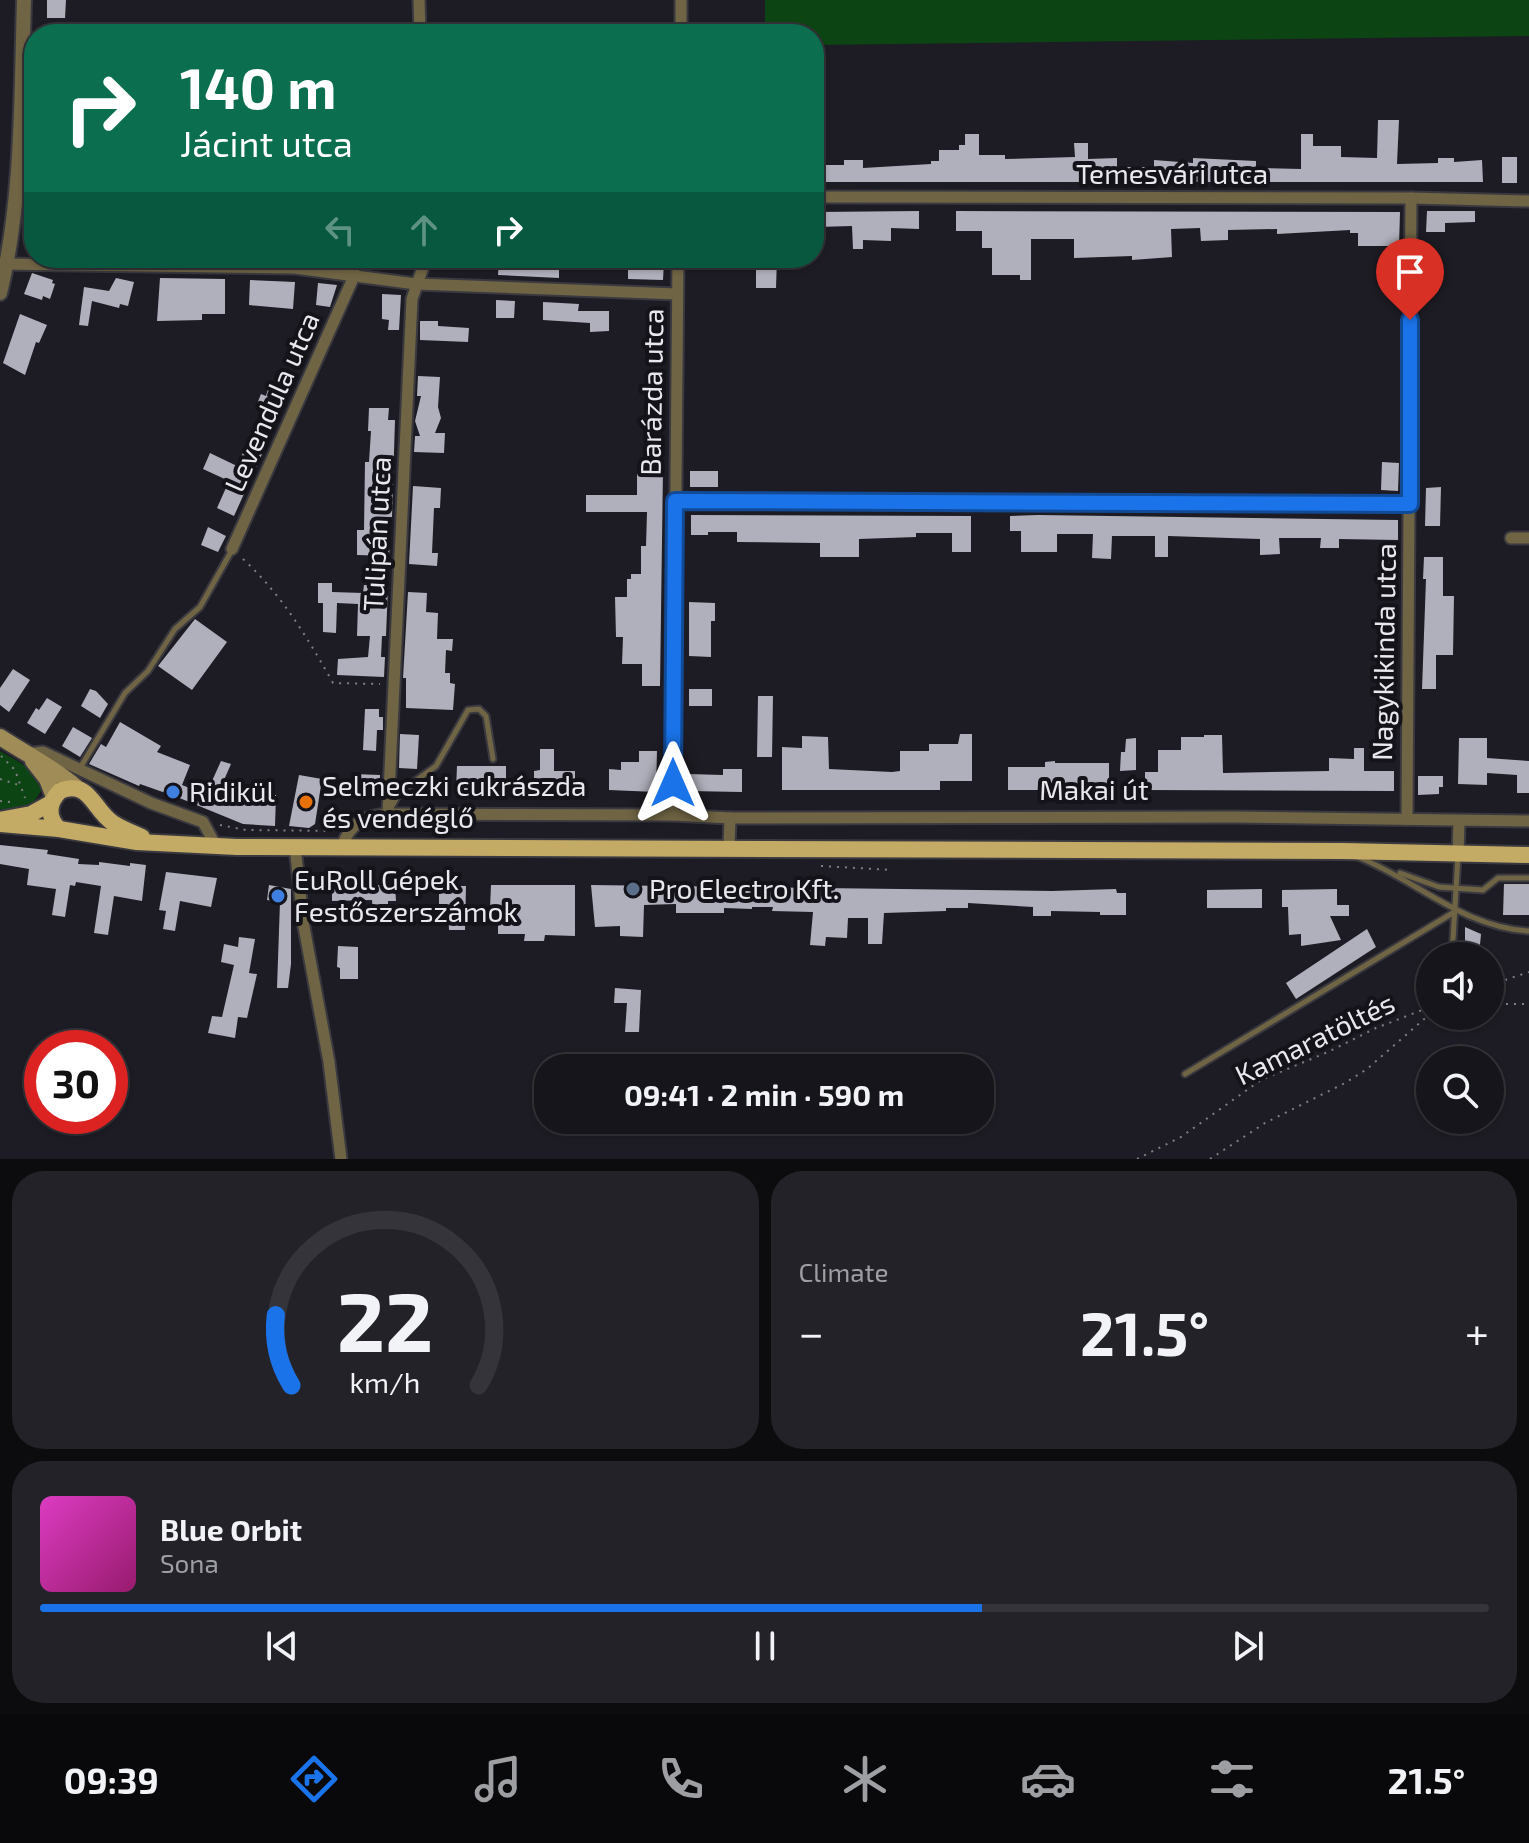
<!DOCTYPE html>
<meta charset="utf-8">
<style>
:root{--surface:#16151b;--page:#232228;--text:#f1f3f6;--muted:#9e9fa3;--line:#35343a;--accent:#1a73e8}
body{margin:0;font-family:"Exo 2",sans-serif;background:var(--page);color:var(--text);height:100vh;display:flex;flex-direction:column;font-size:30px;white-space:nowrap}
*{box-sizing:border-box;margin:0}
p{font-size:26px;color:var(--muted)}
.icon{flex:none;width:44px;height:44px;fill:none;stroke:currentColor;stroke-width:2;stroke-linecap:round;stroke-linejoin:round}
.map{position:relative;height:1159px;overflow:hidden}
.details{display:flex;flex-direction:column;gap:12px;padding:12px;background:#0c0c0f;flex:1}
.details>*{flex:none}
.guide{position:absolute;left:24px;top:24px;width:800px;height:244px;border-radius:32px;box-shadow:0 2px 6px #0004,0 0 0 2px var(--line);background:#0b6e4f;color:#fff;overflow:hidden}
.buttons{position:absolute;left:1416px;top:942px;display:grid;gap:16px}
.buttons a{display:grid;place-items:center;width:88px;height:88px;border-radius:50%;background:var(--surface);box-shadow:0 2px 6px #0004,0 0 0 2px var(--line);font-size:40px}
.speed{position:absolute;left:24px;top:1030px;display:flex;gap:16px;font-size:40px;font-weight:700;text-align:center}
.speed>*{display:grid;place-content:center;width:104px;height:104px;border-radius:50%;background:var(--surface);box-shadow:0 2px 6px #0004,0 0 0 2px var(--line);line-height:1}
.speed .limit{border:12px solid #d22;background:#fff;color:#111}
.pin{position:absolute;display:grid;place-items:center;width:68px;height:68px;color:#fff;margin:-82px -34px;border-radius:50% 50% 50% 0;rotate:-45deg;box-shadow:0 0 8px #0007}
.pin .icon{rotate:45deg}
.me{position:absolute;width:88px;margin:-44px;rotate:0deg;stroke-linejoin:round;filter:drop-shadow(0 0 6px #0008)}
.turn{display:flex;align-items:center;gap:28px;height:168px;padding:0 24px;font-size:36px}
.turn .icon{width:104px;height:104px;stroke-width:2.5}
.turn b{display:block;font-size:56px;line-height:68px}
.lanes{display:flex;align-items:center;height:76px;padding:0 24px;background:#0003;justify-content:center;gap:40px;direction:ltr}
.lanes .off{opacity:.35}
.big{font-size:60px;font-weight:700;line-height:1.1}
.details .tile{flex:1;display:flex;flex-direction:column;justify-content:center;gap:12px;min-width:0;padding:0 28px;border-radius:32px;background:var(--page)}
.details .dial{align-items:center;gap:0}
.dial svg{height:208px;overflow:visible;fill:none;stroke:var(--line);stroke-width:7;stroke-linecap:round;text-anchor:middle}
.dial text{fill:var(--text);stroke:none}
.song{display:flex;align-items:center;gap:24px}
.cover{width:96px;height:96px;border-radius:12px;background:linear-gradient(135deg,hsl(310 70% 55%),hsl(320 70% 35%))}
.played{height:8px;border-radius:4px;background:linear-gradient(90deg,var(--accent) 65%,var(--line) 65%)}
.keys{display:flex;justify-content:space-around;direction:ltr}
.heat{display:flex;justify-content:space-between;align-items:center;font-size:44px;direction:ltr}
.details .tiles{flex:1;display:grid;gap:12px;grid-template-columns:1fr 1fr}
.tile:last-child{grid-column:span 2}
.trip{position:absolute;left:534px;top:1054px;width:460px;height:80px;border-radius:32px;background:var(--surface);box-shadow:0 2px 6px #0004,0 0 0 2px var(--line);font-weight:700;line-height:80px;text-align:center}
.dock{display:flex;height:128px;justify-content:space-around;align-items:center;background:#09080b;color:var(--muted)}
.dock .icon{width:56px;height:56px}
.dock .on{color:var(--accent)}
.dock b{font-size:36px;color:var(--text)}
.map>svg:first-child{display:block}
.green{fill:#0c4513}
.building{fill:#afb0bb}
.lines{fill:none;stroke-linecap:round;stroke-linejoin:round}
.service-casing{stroke:#3a3940;stroke-width:9}
.minor-casing{stroke:#3a3940;stroke-width:15}
.tertiary-casing{stroke:#3a3940;stroke-width:18}
.secondary-casing{stroke:#3a3940;stroke-width:20}
.primary-casing{stroke:#3a3940;stroke-width:20}
.path{stroke:#7f7e85;stroke-width:2;stroke-dasharray:2 6;stroke-linecap:butt}
.service{stroke:#6f6443;stroke-width:5}
.minor{stroke:#6f6443;stroke-width:11}
.tertiary{stroke:#6f6443;stroke-width:14}
.secondary{stroke:#9f8c56;stroke-width:16}
.primary{stroke:#c4ab65;stroke-width:16}
.route-casing{stroke:#114b97;stroke-width:20}
.route{stroke:#1a73e8;stroke-width:14}
.shop-dot{fill:#3f7fe0;stroke:#14131a;stroke-width:3}
.food-dot{fill:#e8710a;stroke:#14131a;stroke-width:3}
.service-dot{fill:#5c6f8a;stroke:#14131a;stroke-width:3}
.labels{text-anchor:middle;stroke-width:8;stroke-linejoin:round;paint-order:stroke}
.street-label{font-size:28px;fill:#e9e8ee;stroke:#14131a}
.poi-label{font-size:28px;fill:#e9e8ee;stroke:#14131a;text-anchor:start}
</style>
<div class="map">
<svg width="1529" height="1159" viewBox="0 0 1529 1159">
<rect width="100%" height="100%" fill="#1d1c24"/>
<g class="green">
<path d="M765 0H1529V36L814 45V34H765Z"/>
<path d="M0 751C17 761 37 769 41 791L33 803 8 810 0 809Z"/>
</g>
<g class="building">
<path d="M47 0H66L65 18H47Z"/>
<path d="M1378 120H1399L1397 164 1438 163V158H1454V162L1482 160 1483 182H815L816 165H844V160H863V168L931 164V161H939V150H959V145H965V134H979V155H1005V159L1075 157 1074 143H1088V159L1117 158V167H1154V160L1193 163V158L1256 161V168L1301 169V134H1313V146H1341V157L1377 158Z"/>
<rect x="1502" y="157" width="15" height="26"/>
<path d="M919 211V229L891 228V241L863 240V249H853L852 226 817 227V212Z"/>
<path d="M956 211 1400 212 1399 246H1358V233H1350V230L1277 234V229L1228 230V240L1201 241 1200 228 1171 229 1172 257 1132 260V256L1074 258V239H1031V280H1020V275H992V248H982V231H956Z"/>
<path d="M1427 211H1475V222L1445 223V232H1426Z"/>
<path d="M499 258H559V278L498 275Z"/>
<path d="M763 258H777L776 288H756V260Z"/>
<path d="M642 262H664L663 280 628 279V267H638Z"/>
<path d="M32 273 53 280 52 283 55 284 50 299 43 296 42 300 24 294Z"/>
<path d="M116 278 134 282 128 306 120 304 119 308 92 301 88 326 79 325 84 287 109 291Z"/>
<path d="M160 278 225 279V314H202V320L157 321Z"/>
<path d="M250 280 295 282 293 309 249 305Z"/>
<path d="M318 283 337 285 330 307 316 305Z"/>
<path d="M382 294 401 295 399 330H388L389 320 382 319Z"/>
<path d="M496 300 515 301 514 318H496Z"/>
<path d="M543 302 579 304 578 311H609V331L590 332V323L543 320Z"/>
<path d="M20 314 47 325 39 343 36 342 25 375 3 363Z"/>
<path d="M420 321H438V326L469 328 468 342 420 340Z"/>
<path d="M418 376 440 377 438 407 441 418 435 433H445L444 453 414 452 415 436H420L415 421 421 396H417Z"/>
<path d="M268 389 282 396 279 403 283 405 277 420 259 413 262 406 257 404 261 394 266 396Z"/>
<path d="M369 408H389L388 420H395L392 517H380L381 539 390 540 389 556 357 555V530H364L365 462H369L371 431H368Z"/>
<path d="M251 435 267 443 234 516 217 508 229 481 203 469 210 453 237 466Z"/>
<path d="M1382 462 1399 463 1398 491 1381 490Z"/>
<path d="M643 468H663L660 686H642V664H622L623 637H616L615 597H627V579H631V574H641V546H646L647 512H586V495H637V474H643Z"/>
<rect x="690" y="471" width="28" height="16"/>
<path d="M413 486 441 488 440 508H434L432 553H438L437 566 409 564Z"/>
<path d="M1441 487 1440 526H1425L1426 488Z"/>
<path d="M691 515 971 516V552H952V533H916V537L859 539V557H820V543L737 542V532H708V535H691Z"/>
<path d="M1038 515 1398 520V540L1339 539V548H1320L1321 538H1279L1280 554 1260 555V539L1168 536V557H1155V536H1112L1111 559 1092 558 1093 534H1057V552H1021V531H1010V516Z"/>
<path d="M208 527 226 536 218 552 201 545Z"/>
<path d="M1424 557H1443V596H1454L1453 655H1436V689H1422L1426 579H1423Z"/>
<path d="M318 583H332V592L363 593 364 585 388 586 386 636H382L381 657H385L384 677 337 675 338 659 368 657 370 636H357L358 604 337 603 336 633 323 632V603H318Z"/>
<path d="M408 592 427 593 426 612 438 613 437 639H453L452 651 446 650 445 673H450V683L455 684 453 710 406 708V678H403Z"/>
<path d="M689 602 715 603V621H711V657L689 656Z"/>
<path d="M195 619 227 642 192 690 158 666Z"/>
<path d="M13 669 30 680 9 712 0 705V688Z"/>
<path d="M90 689 96 691 108 704 100 718 81 706Z"/>
<rect x="689" y="689" width="23" height="17"/>
<path d="M758 696H773L772 757H757Z"/>
<path d="M47 698 62 707 45 734 27 723 36 708 39 710Z"/>
<path d="M365 709H379V717H383V730H377L376 751 363 750Z"/>
<path d="M120 722 161 746 157 752 190 765 182 785 202 793 208 779 212 781 221 761 231 764 217 796 237 804 240 795 263 804 264 794 276 795 275 826 243 824 177 797 140 784 139 786 89 764 101 744 106 747Z"/>
<path d="M73 727 92 738 80 757 62 746Z"/>
<path d="M400 734 419 735 417 769 399 768Z"/>
<path d="M960 734H972V781H940V790H782V747L802 748V736L828 737 829 769 892 772 900 771V751H929V744H958Z"/>
<path d="M1204 735H1222L1223 773 1329 771V758L1354 759V748H1364V771H1394V791L1145 790V772H1158V750H1181V737H1204Z"/>
<path d="M1136 738V770L1120 771 1121 752H1125L1126 739Z"/>
<path d="M1459 738H1487V758L1529 761V793H1517V775L1487 773V785L1458 784Z"/>
<path d="M540 749H554V771H575V791H534V771L540 770Z"/>
<path d="M639 751H657L656 792 609 790V769L621 770V762H639Z"/>
<path d="M1055 761V763H1109V790H1008V767H1045V762Z"/>
<path d="M457 766H506V790H456Z"/>
<path d="M723 769H742V792L688 791V774L723 775Z"/>
<path d="M353 774 380 775V793H353Z"/>
<path d="M299 775 322 779 315 824 309 828 289 826Z"/>
<path d="M1418 776H1443V787H1439V794L1418 795Z"/>
<path d="M0 845 48 850 47 854 79 859 78 864 99 865V862L130 866V863L146 865 142 901 114 896 108 935 94 933 101 886 76 882 75 886 70 885 65 917 52 915 56 889 27 885 29 869 0 864Z"/>
<path d="M166 872 217 878 211 907 180 901 175 931 163 929 166 911 159 910Z"/>
<path d="M1504 884H1529V915H1503Z"/>
<path d="M269 885 291 889V964L288 988H277L280 902 267 900Z"/>
<path d="M332 885H395L396 901H388V915H373L372 900 332 901Z"/>
<path d="M491 885H575V936L545 935 544 941H524L525 934H498V908H490Z"/>
<path d="M591 885 1052 891 1116 889 1117 893H1126V915H1100V912L1051 911V916H1033V907L968 903V908H946V911L884 913 882 944H868V918H848L847 938 826 937 825 946 810 945 813 912 772 911 773 907H752V909L724 908V913H676V904L644 905 643 937 620 936V926L595 927Z"/>
<path d="M439 886H466L465 930H449L448 907H439Z"/>
<path d="M1262 889V908H1207V890Z"/>
<path d="M1337 889V905H1349V916H1330L1341 940 1301 946V934L1289 935 1288 907H1282V890Z"/>
<path d="M1465 927 1481 934 1479 956H1465Z"/>
<path d="M1367 929 1376 947 1296 999 1286 983Z"/>
<path d="M239 937 255 939 249 973 257 974 247 1018 238 1017 235 1038 208 1033 212 1016 222 1017 234 965 221 962 224 944 238 947Z"/>
<path d="M338 946 358 947V979H340V968L337 967Z"/>
<path d="M615 988 641 990 639 1032H625L627 1003H614Z"/>
</g>
<g class="lines">
<g class="service-casing">
<g id="service">
<path d="M80 768 125 693 148 671 175 629 200 607 232 550"/>
<path d="M392 806 400 792 436 766 468 710 479 709 486 716 493 759"/>
<path d="M1358 857C1416 880 1464 928 1529 931"/>
<path d="M1400 873 1439 887 1483 890 1498 878H1529"/>
<path d="M1452 956 1458 856"/>
<path d="M1185 1074 1456 911"/>
</g>
</g>
<g class="minor-casing">
<g id="minor">
<path d="M419 0 420 34"/>
<path d="M681 34V0"/>
<path d="M814 197 1411 198 1529 201"/>
<path d="M1 264 295 268 416 284 677 294"/>
<path d="M675 501 1410 504"/>
<path d="M1511 538H1529"/>
<path d="M232 549 355 274"/>
<path d="M26 754 43 752 151 803 203 822 216 846"/>
<path d="M388 814 412 299 423 267 422 258"/>
<path d="M673 815 678 258"/>
<path d="M1407 819 1411 198"/>
<path d="M295 847 304 927 329 1062 341 1159"/>
<path d="M342 847C349 824 364 816 388 814L673 815 730 818 1234 817 1529 821"/>
<path d="M729 847 730 818"/>
<path d="M1458 855 1459 821"/>
</g>
</g>
<g class="tertiary-casing">
<path id="tertiary" d="M0 293C23 199 21 97 24 0"/>
</g>
<g class="secondary-casing">
<g id="secondary">
<path d="M0 737C26 754 53 767 76 787"/>
<path d="M33 761 47 779 54 797"/>
</g>
</g>
<g class="primary-casing">
<g id="primary">
<path d="M0 820 31 814 51 803"/>
<path d="M0 824 59 829 137 842 237 847 1343 851 1529 855"/>
<path d="M59 829C47 817 48 803 60 791 90 779 93 810 113 823 122 829 133 833 142 837"/>
</g>
</g>
<g class="path">
<path d="M243 559C282 595 307 637 333 683L380 684"/>
<path d="M1 756 15 770 25 798"/>
<path d="M0 779 22 786"/>
<path d="M0 801 11 802"/>
<path d="M220 825 246 830 336 831"/>
<path d="M821 866 892 870"/>
<path d="M1490 985 1529 972"/>
<path d="M1490 1004H1529"/>
<path d="M1137 1159 1181 1137 1261 1080 1328 1052 1376 1028 1430 1007"/>
<path d="M1210 1159 1265 1123 1345 1083 1367 1069 1430 1014"/>
</g>
<use href="#service" class="service"/>
<use href="#minor" class="minor"/>
<use href="#tertiary" class="tertiary"/>
<use href="#secondary" class="secondary"/>
<use href="#primary" class="primary"/>
</g>
<g class="lines">
<g class="route-casing">
<path id="route" d="M673 783 675 501 1410 504V320"/>
</g>
<use href="#route" class="route"/>
</g>
<g class="shop-dot">
<circle cx="173" cy="792" r="8"/>
<circle cx="278" cy="896" r="8"/>
</g>
<circle class="food-dot" cx="306" cy="802" r="8"/>
<circle class="service-dot" cx="633" cy="889" r="8"/>
<g class="labels">
<g class="street-label">
<text x="1172" y="184">Temesvári utca</text>
<text transform="translate(652 392) rotate(-89)" y="10">Barázda utca</text>
<text transform="translate(272 402) rotate(-66)" y="10">Levendula utca</text>
<text transform="translate(377 534) rotate(-87)" y="10">Tulipán utca</text>
<text transform="translate(1384 652) rotate(-89)" y="10">Nagykikinda utca</text>
<text x="1094" y="800">Makai út</text>
<text transform="translate(1315 1039) rotate(-26)" y="10">Kamaratöltés</text>
</g>
<g class="poi-label">
<text x="322" y="796">Selmeczki cukrászda<tspan x="322" dy="32">és vendéglő</tspan></text>
<text x="189" y="802">Ridikül</text>
<text x="294" y="890">EuRoll Gépek<tspan x="294" dy="32">Festőszerszámok</tspan></text>
<text x="649" y="899">Pro Electro Kft.</text>
</g>
</g>
</svg>
<div class="buttons">
<a><svg class="icon" aria-label="sound" viewBox="0 0 24 24"><path d="M4 9h4l5-4v14l-5-4H4zM17 9q2 3 0 6"/></svg></a>
<a><svg class="icon" aria-label="search" viewBox="0 0 24 24"><circle cx="10" cy="10" r="6"/><path d="M15 15l6 6"/></svg></a>
</div>
<div class="speed"><div class="limit">30</div></div>
<div class="pin" style="left:1410px;top:320px;background:#d93025"><svg class="icon" aria-label="arrive" viewBox="0 0 24 24"><path d="M6 21V4h12l-3 4 3 4H6"/></svg></div>
<svg class="me" style="left:673px;top:783px" viewBox="-20 -20 40 40"><path d="M0-17L14 15 0 8-14 15z" fill="#1a73e8" stroke="#fff" stroke-width="4"/></svg>
<div class="trip">09:41 · 2 min · 590 m</div>
<div class="guide">
<div class="turn"><svg class="icon" aria-label="right" viewBox="0 0 24 24"><path d="M7 20v-9h11M14 6l5 5-5 5"/></svg><div><b>140 m</b>Jácint utca</div></div>
<div class="lanes"><svg class="icon off" aria-label="left" viewBox="0 0 24 24"><path d="M17 20v-9H6M10 6l-5 5 5 5"/></svg><svg class="icon off" aria-label="ahead" viewBox="0 0 24 24"><path d="M12 20V5M6 11l6-6 6 6"/></svg><svg class="icon" aria-label="right" viewBox="0 0 24 24"><path d="M7 20v-9h11M14 6l5 5-5 5"/></svg></div>
</div>
</div>
<section class="details">
<div class="tiles">
<div class="tile dial"><svg viewBox="0 0 100 80">
<path d="M14 69A42 42 0 1 1 86 69"/>
<path d="M14 69A42 42 0 0 1 8 42" stroke="#1a73e8"/>
<text x="50" y="56" font-size="32" font-weight="700">22</text>
<text x="50" y="72" font-size="11">km/h</text>
</svg></div>
<div class="tile"><p>Climate</p>
<div class="heat"><a>−</a><b class="big">21.5°</b><a>+</a></div>
</div>
<div class="tile">
<div class="song"><i class="cover"></i><div><b>Blue Orbit</b><p>Sona</p></div></div>
<div class="played"></div>
<div class="keys"><svg class="icon" aria-label="previous" viewBox="0 0 24 24"><path d="M18 5L8 12l10 7zM5 5v14"/></svg><svg class="icon" aria-label="pause" viewBox="0 0 24 24"><path d="M8 5v14M16 5v14"/></svg><svg class="icon" aria-label="next" viewBox="0 0 24 24"><path d="M6 5l10 7-10 7zM19 5v14"/></svg></div>
</div>
</div>
</section>
<nav class="dock">
<b>09:39</b>
<svg class="icon on" aria-label="directions" viewBox="0 0 24 24"><path d="M12 3l9 9-9 9-9-9zM9 14v-3h6M13 9l2 2-2 2"/></svg>
<svg class="icon" aria-label="music" viewBox="0 0 24 24"><path d="M9 18V5l10-2v13"/><circle cx="6" cy="18" r="3"/><circle cx="16" cy="16" r="3"/></svg>
<svg class="icon" aria-label="phone" viewBox="0 0 24 24"><path d="M5 4h4l2 5-3 2q2 4 5 5l2-3 5 2v4C11 20 4 13 5 4z"/></svg>
<svg class="icon" aria-label="climate" viewBox="0 0 24 24"><path d="M12 3v18M4 7l16 10M4 17L20 7"/></svg>
<svg class="icon" aria-label="car" viewBox="0 0 24 24"><path d="M5 17H2v-5l4-1 3-4h7l3 4 3 1v5h-3M9 17h6M6 11h13"/><circle cx="7" cy="17" r="2"/><circle cx="17" cy="17" r="2"/></svg>
<svg class="icon" aria-label="filters" viewBox="0 0 24 24"><path d="M4 7h16M4 17h16"/><circle cx="9" cy="7" r="2"/><circle cx="15" cy="17" r="2"/></svg>
<b>21.5°</b>
</nav>
